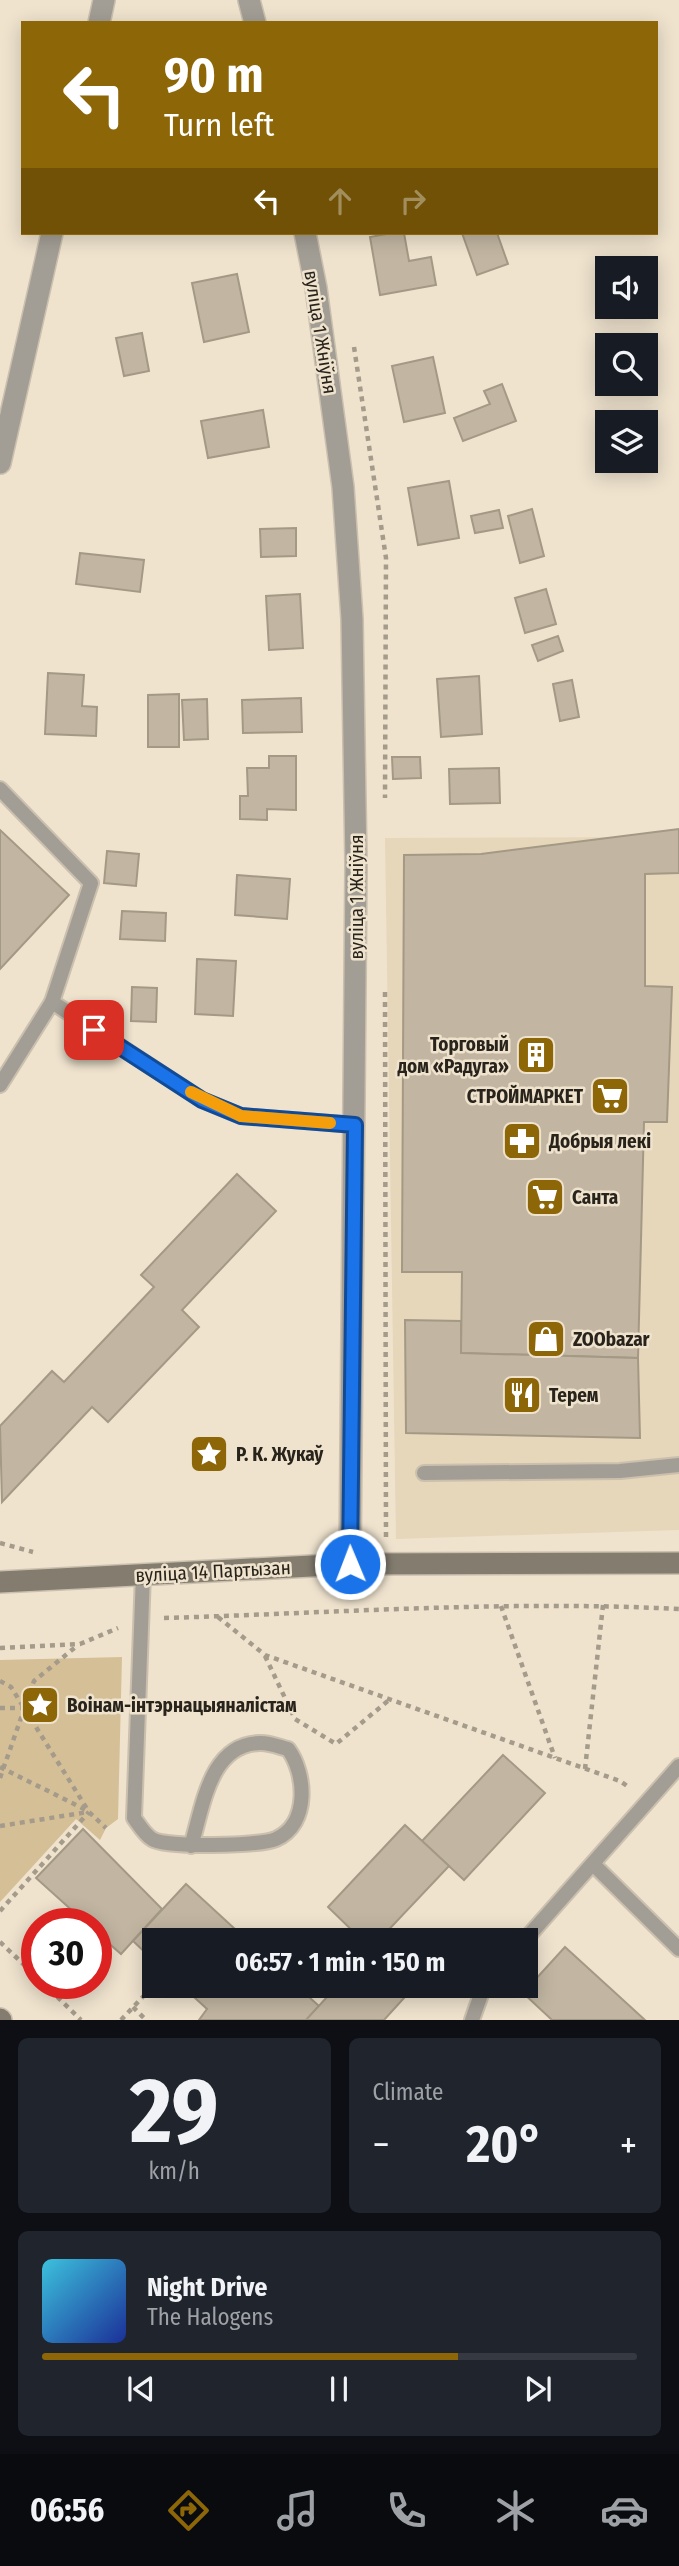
<!DOCTYPE html>
<meta charset="utf-8">
<style>
:root{--surface:#171b24;--page:#20242c;--text:#f1f3f6;--muted:#9ea1a6;--line:#363941;--accent:#8d6608}
body{margin:0;font-family:"Fira Sans Condensed",sans-serif;background:var(--page);color:var(--text);height:100vh;display:flex;flex-direction:column;font-size:26px;white-space:nowrap}
*{box-sizing:border-box;margin:0}
p{font-size:23px;color:var(--muted)}
.icon{flex:none;width:38px;height:38px;fill:none;stroke:currentColor;stroke-width:2;stroke-linecap:round;stroke-linejoin:round}
.map{position:relative;height:2020px;overflow:hidden}
.drawer{display:flex;flex-direction:column;gap:18px;padding:18px;background:#0d0f14;flex:1}
.drawer>*{flex:none}
.top-card{position:absolute;left:21px;top:21px;width:637px;height:214px;border-radius:0px;box-shadow:0 4px 18px #0003;background:#8d6608;color:#fff;overflow:hidden}
.tools{position:absolute;left:595px;top:256px;display:grid;gap:14px}
.tools a{display:grid;place-items:center;width:63px;height:63px;border-radius:0px;background:var(--surface);box-shadow:0 4px 18px #0003;font-size:35px}
.speed{position:absolute;left:21px;top:1908px;display:flex;gap:14px;font-size:35px;font-weight:700;text-align:center}
.speed>*{display:grid;place-content:center;width:91px;height:91px;border-radius:50%;background:var(--surface);box-shadow:0 4px 18px #0003;line-height:1}
.speed .limit{border:10px solid #d22;background:#fff;color:#111}
.pin{position:absolute;display:grid;place-items:center;width:60px;height:60px;color:#fff;margin:-30px;border-radius:14px;box-shadow:0 4px 10px #0006}
.me{position:absolute;width:77px;margin:-38px;rotate:359deg;stroke-linejoin:round;filter:drop-shadow(0 0 5px #0008)}
.turn{display:flex;align-items:center;gap:24px;height:147px;padding:0 28px;font-size:32px}
.turn .icon{width:91px;height:91px;stroke-width:2.5}
.turn b{display:block;font-size:49px;line-height:60px}
.lanes{display:flex;align-items:center;height:66px;padding:0 28px;background:#0003;justify-content:center;gap:35px;direction:ltr}
.lanes .off{opacity:.35}
.big{font-size:52px;font-weight:700;line-height:1.1}
.drawer .tile{flex:1;display:flex;flex-direction:column;justify-content:center;gap:10px;min-width:0;padding:0 24px;border-radius:10px;background:var(--page)}
.drawer .dial{align-items:center;gap:0}
.dial b{font-size:91px;line-height:1}
.song{display:flex;align-items:center;gap:21px}
.cover{width:84px;height:84px;border-radius:10px;background:linear-gradient(135deg,hsl(190 70% 55%),hsl(230 70% 35%))}
.played{height:7px;border-radius:4px;background:linear-gradient(90deg,var(--accent) 70%,var(--line) 70%)}
.keys{display:flex;justify-content:space-around;direction:ltr}
.heat{display:flex;justify-content:space-between;align-items:center;font-size:38px;direction:ltr}
.drawer .tiles{flex:1;display:grid;gap:18px;grid-template-columns:1fr 1fr}
.tile:last-child{grid-column:span 2}
.trip{position:absolute;left:142px;top:1928px;width:396px;height:70px;border-radius:0px;background:var(--surface);box-shadow:0 4px 18px #0003;font-weight:700;line-height:70px;text-align:center}
.tabs{display:flex;height:112px;justify-content:space-around;align-items:center;background:#090b0e;color:var(--muted)}
.tabs .icon{width:49px;height:49px}
.tabs .selected{color:var(--accent)}
.tabs b{font-size:32px;color:var(--text)}
.map>svg:first-child{display:block}
.built{fill:#e6d6ba}
.green{fill:#d5bf97}
.building{fill:#c2b6a2;stroke:#a49985;stroke-width:2}
.lines{fill:none;stroke-linecap:round;stroke-linejoin:round}
.lane-casing{stroke:#cbc0ae;stroke-width:18}
.street-casing{stroke:#cbc0ae;stroke-width:24}
.secondary-casing{stroke:#cbc0ae;stroke-width:24}
.path{stroke:#a59b8b;stroke-width:4.5;stroke-dasharray:5 5;stroke-linecap:butt}
.lane{stroke:#a39e95;stroke-width:14}
.street{stroke:#a39e95;stroke-width:21}
.secondary{stroke:#837c6f;stroke-width:21}
.route-casing{stroke:#114b97;stroke-width:18}
.route{stroke:#1a73e8;stroke-width:12}
.slow{stroke:#f59e0b;stroke-width:12}
.labels{text-anchor:middle;stroke-width:5;stroke-linejoin:round;paint-order:stroke}
.street-label{font-size:19px;fill:#28231b;stroke:#efe3ce}
.poi-label{font-size:19px;font-weight:bold;fill:#28231b;stroke:#efe3ce;text-anchor:start}
</style>
<div class="map">
<svg width="679" height="2020" viewBox="0 0 679 2020">
<rect width="100%" height="100%" fill="#efe3ce"/>
<path class="built" d="M679 837V1530L396 1539 385 838Z"/>
<path class="green" d="M122 1657 118 1819 106 1828 100 1840 76 1819 0 1902V1660Z"/>
<g class="building">
<path d="M392 233H404L409 261 431 257 436 285 380 295 370 237Z"/>
<path d="M462 233H497L508 264 477 275Z"/>
<path d="M237 274 249 332 204 342 192 283Z"/>
<path d="M142 333 149 371 124 376 116 338Z"/>
<path d="M433 357 445 413 404 422 392 366Z"/>
<path d="M502 384 516 421 463 441 454 418 490 404 484 391Z"/>
<path d="M263 410 269 447 208 458 201 421Z"/>
<path d="M449 481 459 538 418 545 408 488Z"/>
<path d="M532 509 544 556 520 563 508 516Z"/>
<path d="M499 510 503 528 475 533 471 516Z"/>
<path d="M296 528V556L261 557 260 529Z"/>
<path d="M80 553 144 560 140 592 76 584Z"/>
<path d="M546 589 556 624 525 633 515 598Z"/>
<path d="M300 594 303 648 269 650 266 596Z"/>
<path d="M558 636 563 651 538 661 532 645Z"/>
<path d="M48 673 84 675 82 706 97 707 96 736 45 734Z"/>
<path d="M479 676 482 734 441 737 437 679Z"/>
<path d="M572 680 579 717 560 721 553 684Z"/>
<path d="M179 694V747H148V695Z"/>
<path d="M301 698 302 732 243 733 242 700Z"/>
<path d="M207 699 208 739 184 740 182 700Z"/>
<path d="M269 756H296V810L267 809V820L240 819V796H248L247 768H269Z"/>
<path d="M392 757H420L421 778 393 779Z"/>
<path d="M499 768 500 803 450 804 449 769Z"/>
<path d="M679 829V873L645 874V986L672 987 667 1122H644L638 1358 461 1353 462 1272H402L404 855 481 854Z"/>
<path d="M0 830 69 895 0 969Z"/>
<path d="M107 851 139 854 136 886 104 883Z"/>
<path d="M237 875 290 879 287 919 235 915Z"/>
<path d="M122 911 166 913 165 941 120 939Z"/>
<path d="M197 959 236 961 233 1016 195 1014Z"/>
<path d="M132 987 157 988 156 1022 131 1021Z"/>
<path d="M237 1174 276 1211 182 1310 199 1327 108 1422 92 1407 2 1502 0 1426 52 1371 64 1382 154 1287 141 1275Z"/>
<path d="M405 1320 461 1321V1353L638 1358 640 1438 406 1433Z"/>
<path d="M503 1755 545 1793 464 1880 422 1841Z"/>
<path d="M405 1825 449 1866 378 1941H363L328 1907Z"/>
<path d="M83 1829 162 1909 121 1954 96 1932V1923H86L36 1878Z"/>
<path d="M186 1884 248 1941H154V1961L133 1941Z"/>
<path d="M565 1947 645 2020H552L523 1993Z"/>
<path d="M182 1986H297L319 2006 306 2020H199L207 2009Z"/>
<path d="M337 1986H412L414 1987 384 2020H306Z"/>
</g>
<g class="lines">
<g class="lane-casing">
<g id="lane">
<path d="M0 789 91 883 52 1002"/>
<path d="M0 1085 52 1002 202 1100 241 1116 355 1125"/>
<path d="M424 1473 620 1471 679 1465"/>
<path d="M143 1574 134 1818C139 1825 145 1835 152 1839 165 1848 261 1846 276 1839 310 1824 306 1773 288 1749 280 1747 270 1743 261 1743 209 1743 203 1808 191 1846"/>
<path d="M593 1864 679 1949"/>
<path d="M524 1941 679 1766"/>
<path d="M472 2020 484 1986"/>
</g>
</g>
<g class="street-casing">
<g id="street">
<path d="M249 0 255 23"/>
<path d="M99 23 104 0"/>
<path d="M305 233 316 288 343 487 352 619 356 864 350 1564"/>
<path d="M0 463 52 233"/>
</g>
</g>
<g class="secondary-casing">
<g id="secondary">
<path d="M0 1582 350 1564 679 1563"/>
<path d="M0 2019 1 2020"/>
</g>
</g>
<g class="path">
<path d="M354 347 386 558 385 798"/>
<path d="M385 992 386 1540"/>
<path d="M0 1543 33 1552"/>
<path d="M501 1606 555 1758"/>
<path d="M218 1617 265 1655 620 1781 630 1788"/>
<path d="M164 1618C335 1613 507 1600 679 1609"/>
<path d="M0 1648 80 1644 118 1628"/>
<path d="M265 1656 295 1719 336 1744 389 1700"/>
<path d="M0 1681 11 1687 89 1812 106 1828"/>
<path d="M0 1708H23"/>
<path d="M0 1767 88 1811"/>
<path d="M585 1769 603 1605"/>
<path d="M0 1778 34 1681 78 1645"/>
<path d="M0 1826 88 1812"/>
<path d="M0 1911 89 1812"/>
<path d="M0 1942 37 1977"/>
<path d="M43 1983 81 2020"/>
<path d="M133 2007 146 2020"/>
<path d="M121 2020 154 1985"/>
</g>
<use href="#lane" class="lane"/>
<use href="#street" class="street"/>
<use href="#secondary" class="secondary"/>
</g>
<g class="lines">
<g class="route-casing">
<path id="route" d="M94 1030 202 1100 241 1116 355 1125 350 1564"/>
</g>
<use href="#route" class="route"/>
<path class="slow" d="M191 1092 241 1116 330 1123"/>
</g>
<defs>
<g id="building-square" transform="scale(2.0125)"><rect x="-9" y="-9" width="18" height="18" rx="4" fill="#8d6608" stroke="#efe3ce"/><path d="M-4-6H4V6H1V3H-1V6H-4ZM-2.5-4.3h1.7v1.8h-1.7ZM.8-4.3h1.7v1.8H.8ZM-2.5-1h1.7V.8h-1.7ZM.8-1h1.7V.8H.8Z" fill="#fff"/></g>
<g id="supermarket-square" transform="scale(2.0125)"><rect x="-9" y="-9" width="18" height="18" rx="4" fill="#8d6608" stroke="#efe3ce"/><path d="M-6-5.5h2.5l.6 2H6L4.5 2H-2.5L-4.4-4H-6ZM-1.5 3.2a1.3 1.3 0 1 0 .1 0ZM3 3.2a1.3 1.3 0 1 0 .1 0Z" fill="#fff"/></g>
<g id="pharmacy-square" transform="scale(2.0125)"><rect x="-9" y="-9" width="18" height="18" rx="4" fill="#8d6608" stroke="#efe3ce"/><path d="M-2-6h4v4h4v4h-4v4h-4v-4h-4v-4h4Z" fill="#fff"/></g>
<g id="shop-square" transform="scale(2.0125)"><rect x="-9" y="-9" width="18" height="18" rx="4" fill="#8d6608" stroke="#efe3ce"/><path d="M-5-2.5h2.3a2.7 3.5 0 0 1 5.4 0H5L5.5 6h-11ZM-1.5-2.5h3a1.5 2.3 0 0 0-3 0Z" fill="#fff"/></g>
<g id="restaurant-square" transform="scale(2.0125)"><rect x="-9" y="-9" width="18" height="18" rx="4" fill="#8d6608" stroke="#efe3ce"/><path d="M-5-6h1v4h1v-4h1v4h1v-4h1v5L-1.5 .5V6h-2V.5L-5-1ZM5-6V6H3V1.5H1.5Q1.5-4 5-6Z" fill="#fff"/></g>
<g id="sight-square" transform="scale(2.0125)"><rect x="-9" y="-9" width="18" height="18" rx="4" fill="#8d6608" stroke="#efe3ce"/><path d="M0-6L1.8-2.2L6-1.7L2.9 1.2L3.7 5.4L0 3.3L-3.7 5.4L-2.9 1.2L-6-1.7L-1.8-2.2Z" fill="#fff"/></g>
</defs>
<g fill-rule="evenodd">
<use href="#building-square" x="536" y="1055"/>
<use href="#supermarket-square" x="610" y="1096"/>
<use href="#pharmacy-square" x="522" y="1141"/>
<use href="#supermarket-square" x="545" y="1197"/>
<use href="#shop-square" x="546" y="1339"/>
<use href="#restaurant-square" x="522" y="1395"/>
<use href="#sight-square" x="209" y="1454"/>
<use href="#sight-square" x="40" y="1705"/>
</g>
<g class="labels">
<g class="street-label">
<text transform="translate(321 332) rotate(81)" y="7">вуліца 1 Жніўня</text>
<text transform="translate(356 897) rotate(-90)" y="7">вуліца 1 Жніўня</text>
<text transform="translate(213 1571) rotate(-3)" y="7">вуліца 14 Партызан</text>
</g>
<g class="poi-label">
<text x="509" y="1051" text-anchor="end">Торговый<tspan x="509" dy="22">дом «Радуга»</tspan></text>
<text x="583" y="1103" text-anchor="end">СТРОЙМАРКЕТ</text>
<text x="549" y="1148">Добрыя лекі</text>
<text x="572" y="1204">Санта</text>
<text x="573" y="1346">ZOObazar</text>
<text x="549" y="1402">Терем</text>
<text x="236" y="1461">Р. К. Жукаў</text>
<text x="67" y="1712">Воінам-інтэрнацыяналістам</text>
</g>
</g>
</svg>
<div class="tools">
<a><svg class="icon" aria-label="sound" viewBox="0 0 24 24"><path d="M4 9h4l5-4v14l-5-4H4zM17 9q2 3 0 6"/></svg></a>
<a><svg class="icon" aria-label="search" viewBox="0 0 24 24"><circle cx="10" cy="10" r="6"/><path d="M15 15l6 6"/></svg></a>
<a><svg class="icon" aria-label="layers" viewBox="0 0 24 24"><path d="M12 4l9 5-9 5-9-5zM3 14l9 5 9-5"/></svg></a>
</div>
<div class="speed"><div class="limit">30</div></div>
<div class="pin" style="left:94px;top:1030px;background:#d93025"><svg class="icon" aria-label="arrive" viewBox="0 0 24 24"><path d="M6 21V4h12l-3 4 3 4H6"/></svg></div>
<svg class="me" style="left:350px;top:1564px" viewBox="-20 -20 40 40"><circle r="17" fill="#1a73e8" stroke="#fff" stroke-width="3"/><path d="M0-11L8 9 0 5-8 9z" fill="#fff"/></svg>
<div class="trip">06:57 · 1 min · 150 m</div>
<div class="top-card">
<div class="turn"><svg class="icon" aria-label="left" viewBox="0 0 24 24"><path d="M17 20v-9H6M10 6l-5 5 5 5"/></svg><div><b>90 m</b>Turn left</div></div>
<div class="lanes"><svg class="icon" aria-label="left" viewBox="0 0 24 24"><path d="M17 20v-9H6M10 6l-5 5 5 5"/></svg><svg class="icon off" aria-label="ahead" viewBox="0 0 24 24"><path d="M12 20V5M6 11l6-6 6 6"/></svg><svg class="icon off" aria-label="right" viewBox="0 0 24 24"><path d="M7 20v-9h11M14 6l5 5-5 5"/></svg></div>
</div>
</div>
<section class="drawer">
<div class="tiles">
<div class="tile dial"><b>29</b><p>km/h</p></div>
<div class="tile"><p>Climate</p>
<div class="heat"><a>−</a><b class="big">20°</b><a>+</a></div>
</div>
<div class="tile">
<div class="song"><i class="cover"></i><div><b>Night Drive</b><p>The Halogens</p></div></div>
<div class="played"></div>
<div class="keys"><svg class="icon" aria-label="previous" viewBox="0 0 24 24"><path d="M18 5L8 12l10 7zM5 5v14"/></svg><svg class="icon" aria-label="pause" viewBox="0 0 24 24"><path d="M8 5v14M16 5v14"/></svg><svg class="icon" aria-label="next" viewBox="0 0 24 24"><path d="M6 5l10 7-10 7zM19 5v14"/></svg></div>
</div>
</div>
</section>
<nav class="tabs">
<b>06:56</b>
<svg class="icon selected" aria-label="directions" viewBox="0 0 24 24"><path d="M12 3l9 9-9 9-9-9zM9 14v-3h6M13 9l2 2-2 2"/></svg>
<svg class="icon" aria-label="music" viewBox="0 0 24 24"><path d="M9 18V5l10-2v13"/><circle cx="6" cy="18" r="3"/><circle cx="16" cy="16" r="3"/></svg>
<svg class="icon" aria-label="phone" viewBox="0 0 24 24"><path d="M5 4h4l2 5-3 2q2 4 5 5l2-3 5 2v4C11 20 4 13 5 4z"/></svg>
<svg class="icon" aria-label="climate" viewBox="0 0 24 24"><path d="M12 3v18M4 7l16 10M4 17L20 7"/></svg>
<svg class="icon" aria-label="car" viewBox="0 0 24 24"><path d="M5 17H2v-5l4-1 3-4h7l3 4 3 1v5h-3M9 17h6M6 11h13"/><circle cx="7" cy="17" r="2"/><circle cx="17" cy="17" r="2"/></svg>
</nav>
